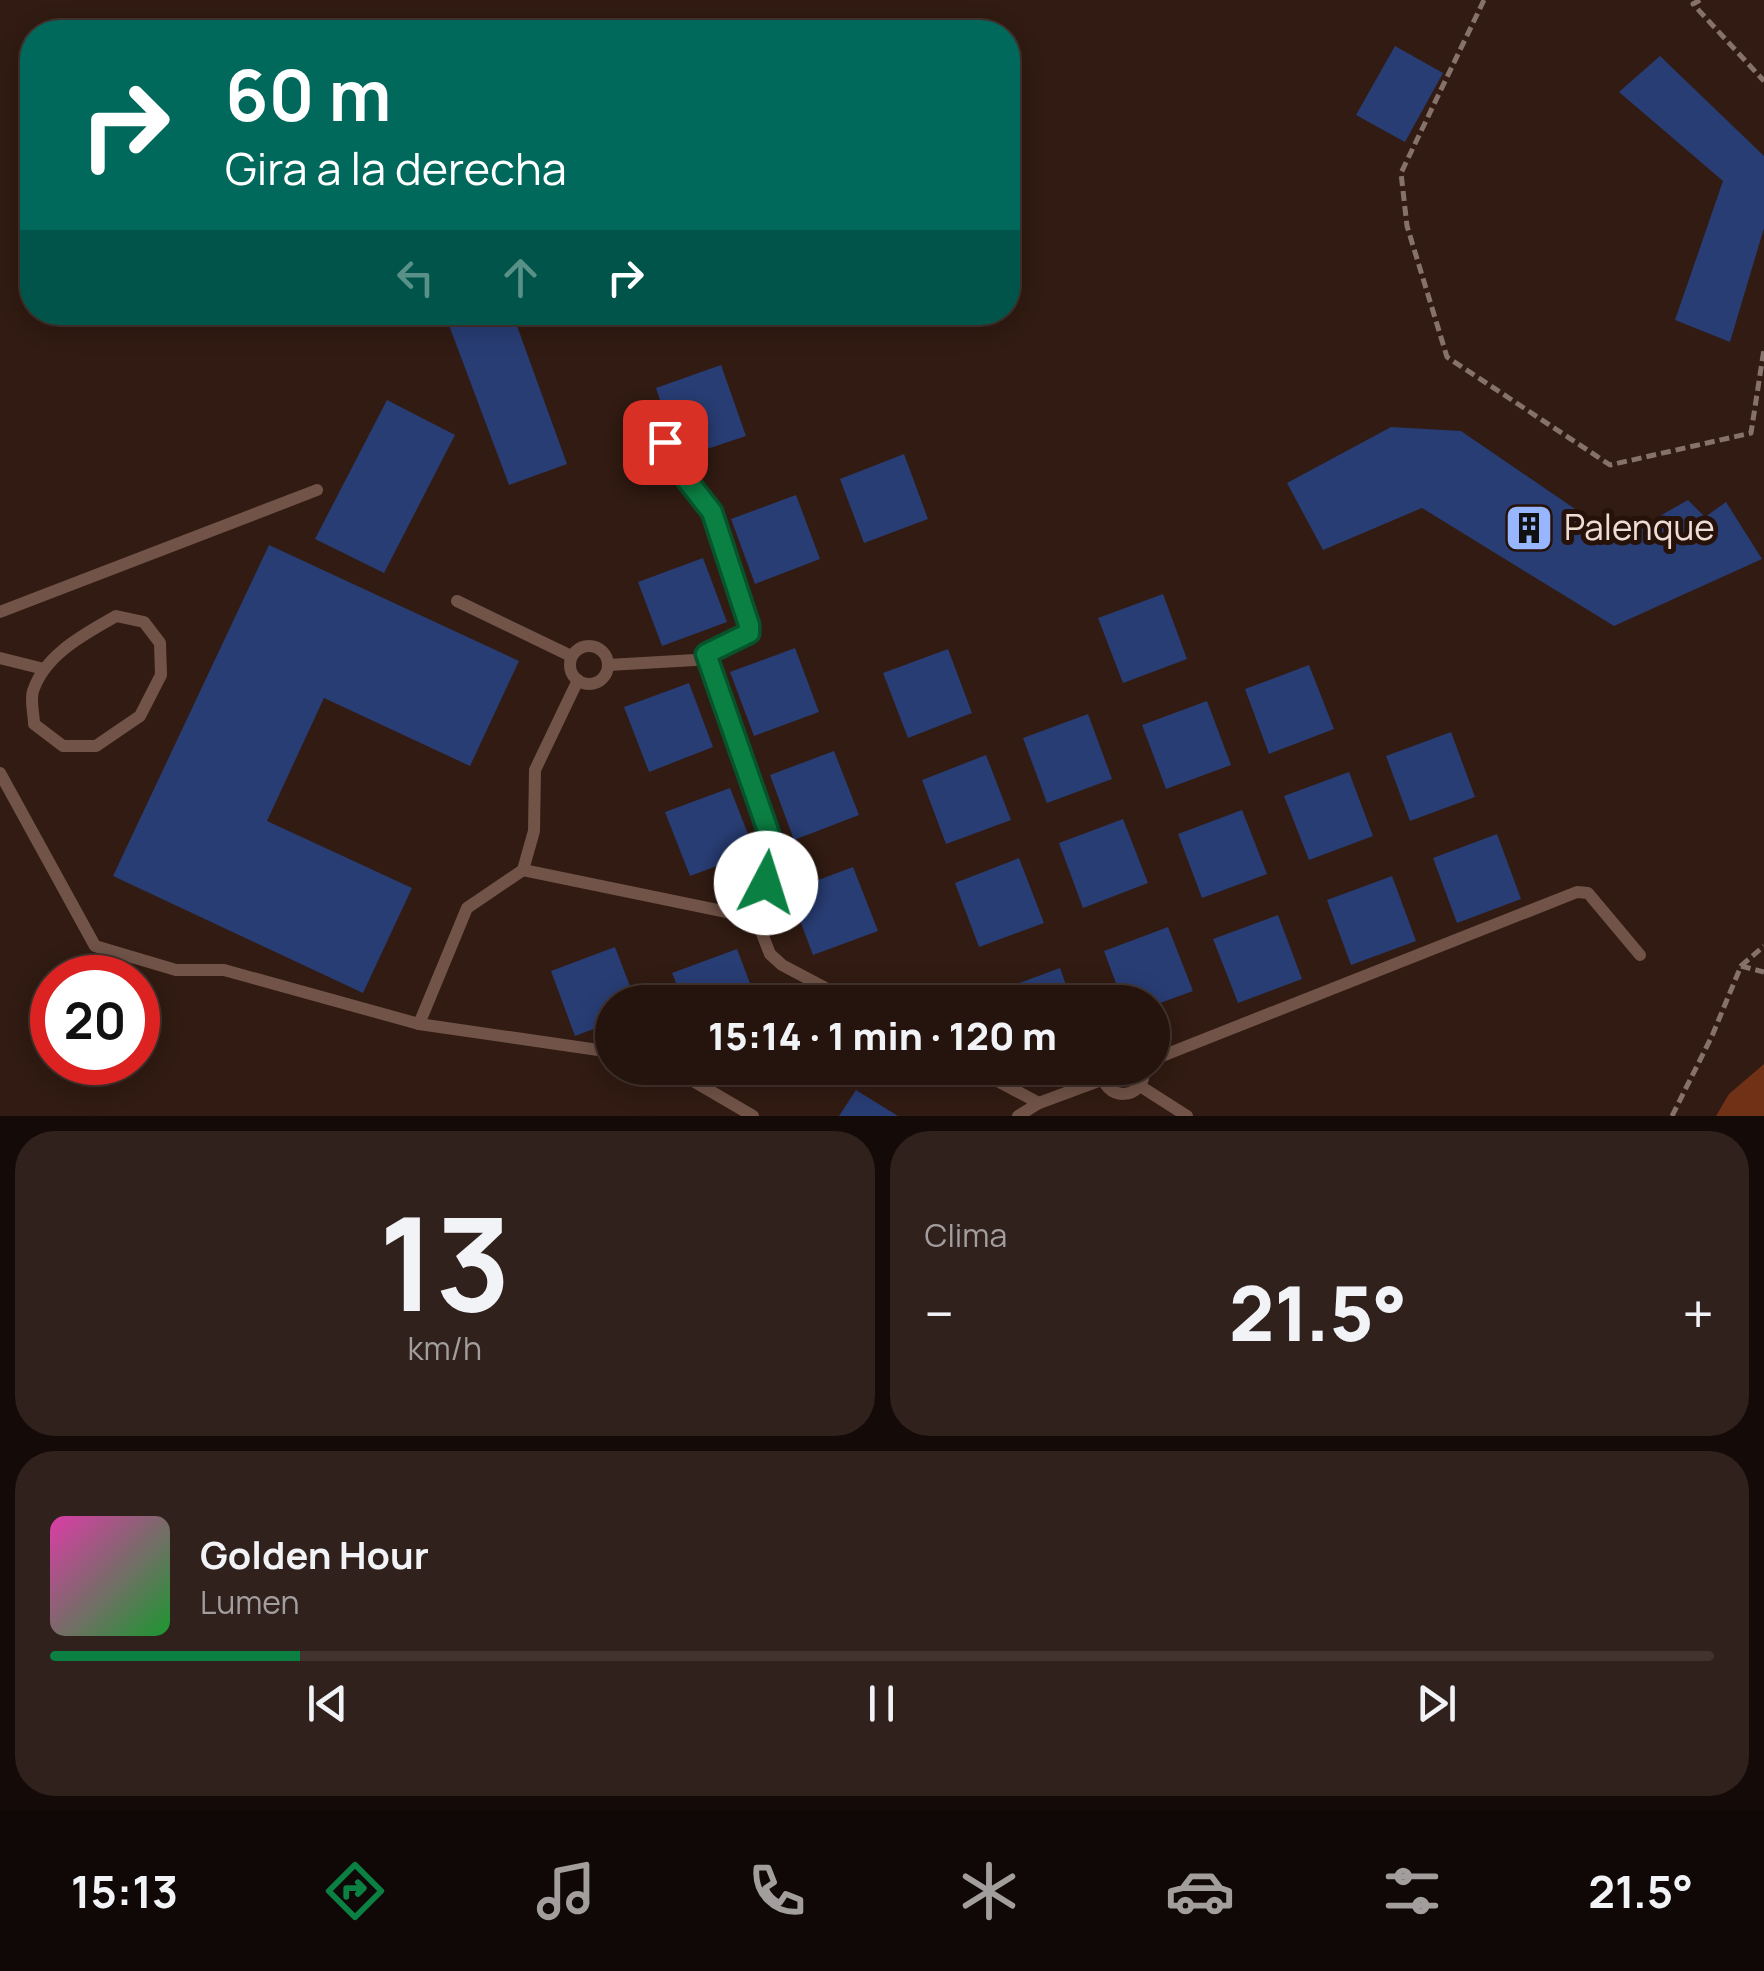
<!DOCTYPE html>
<html lang="es">
<meta charset="utf-8">
<style>
:root{--surface:#25140e;--page:#31211c;--text:#f1f3f6;--muted:#a39e9e;--line:#42332e;--accent:#0b8043}
body{margin:0;font-family:Manrope,sans-serif;background:var(--page);color:var(--text);height:100vh;display:flex;flex-direction:column;font-size:38px;white-space:nowrap}
*{box-sizing:border-box;margin:0}
p{font-size:32px;color:var(--muted)}
.icon{flex:none;width:55px;height:55px;fill:none;stroke:currentColor;stroke-width:2;stroke-linecap:round;stroke-linejoin:round}
.map{position:relative;height:1116px;overflow:hidden}
.details{display:flex;flex-direction:column;gap:15px;padding:15px;background:#140b08;flex:1}
.details>*{flex:none}
.top-card{position:absolute;left:20px;top:20px;width:1000px;height:305px;border-radius:40px;box-shadow:0 5px 25px #0003,0 0 0 2px var(--line);background:#00695c;color:#fff;overflow:hidden}
.speed{position:absolute;left:30px;top:955px;display:flex;gap:20px;font-size:50px;font-weight:700;text-align:center}
.speed>*{display:grid;place-content:center;width:130px;height:130px;border-radius:50%;background:var(--surface);box-shadow:0 5px 25px #0003,0 0 0 2px var(--line);line-height:1}
.speed .limit{border:15px solid #d22;background:#fff;color:#111}
.pin{position:absolute;display:grid;place-items:center;width:85px;height:85px;color:#fff;margin:-42px;border-radius:20px;box-shadow:0 5px 15px #0006}
.me{position:absolute;width:110px;margin:-55px;rotate:5deg;stroke-linejoin:round;filter:drop-shadow(0 0 8px #0008)}
.turn{display:flex;align-items:center;gap:35px;height:210px;padding:0 40px;font-size:45px}
.turn .icon{width:130px;height:130px;stroke-width:2.5}
.turn b{display:block;font-size:70px;line-height:85px}
.lanes{display:flex;align-items:center;height:95px;padding:0 40px;background:#0003;justify-content:center;gap:50px;direction:ltr}
.lanes .off{opacity:.35}
.big{font-size:75px;font-weight:800;line-height:1.1}
.details .widget{flex:1;display:flex;flex-direction:column;justify-content:center;gap:15px;min-width:0;padding:0 35px;border-radius:40px;background:var(--page)}
.details .dial{align-items:center;gap:0}
.dial b{font-size:130px;line-height:1}
.song{display:flex;align-items:center;gap:30px}
.cover{width:120px;height:120px;border-radius:15px;background:linear-gradient(135deg,hsl(320 70% 55%),hsl(130 70% 35%))}
.played{height:10px;border-radius:5px;background:linear-gradient(90deg,var(--accent) 15%,var(--line) 15%)}
.keys{display:flex;justify-content:space-around;direction:ltr}
.heat{display:flex;justify-content:space-between;align-items:center;font-size:55px;direction:ltr}
.details .tiles{flex:1;display:grid;gap:15px;grid-template-columns:1fr 1fr}
.widget:last-child{grid-column:span 2}
.trip{position:absolute;left:595px;top:985px;width:575px;height:100px;border-radius:50px;background:var(--surface);box-shadow:0 5px 25px #0003,0 0 0 2px var(--line);font-weight:800;line-height:100px;text-align:center}
.tabs{display:flex;height:160px;justify-content:space-around;align-items:center;background:#0f0806;color:var(--muted)}
.tabs .icon{width:70px;height:70px}
.tabs .on{color:var(--accent)}
.tabs b{font-size:45px;color:var(--text)}
.map>svg:first-child{display:block}
.water{fill:#713117}
.building{fill:#283d74}
.lines{fill:none;stroke-linecap:round;stroke-linejoin:round}
.path{stroke:#86726b;stroke-width:5;stroke-dasharray:10 5;stroke-linecap:butt}
.service{stroke:#715348;stroke-width:12}
.route-casing{stroke:#07532c;stroke-width:25}
.route{stroke:#0b8043;stroke-width:18}
.labels{text-anchor:middle;stroke-width:10;stroke-linejoin:round;paint-order:stroke}
.poi-label{font-size:35px;fill:#edddd7;stroke:#271209;text-anchor:start}
</style>
<div class="map">
<svg width="1764" height="1116" viewBox="0 0 1764 1116">
<rect width="100%" height="100%" fill="#311b12"/>
<path class="water" d="M1764 1064V1116H1716L1729 1094Z"/>
<g class="building">
<path d="M1395 46 1443 73 1405 142 1356 115Z"/>
<path d="M1660 56 1764 156V228L1730 342 1675 320 1723 181 1619 92Z"/>
<path d="M444 312H512L567 464 509 485Z"/>
<path d="M721 365 746 436 680 458 656 388Z"/>
<path d="M387 400 455 435 384 573 315 539Z"/>
<path d="M1391 427 1461 431 1619 539 1688 500 1705 517 1726 502 1762 559 1614 626 1422 508 1323 550 1287 483Z"/>
<path d="M904 454 928 519 864 543 840 479Z"/>
<path d="M796 495 820 559 755 584 731 519Z"/>
<path d="M269 545 519 661 470 766 324 698 267 821 412 888 363 993 113 876Z"/>
<path d="M703 558 727 622 662 646 638 582Z"/>
<path d="M1163 594 1187 659 1123 683 1098 618Z"/>
<path d="M795 648 819 712 754 736 730 672Z"/>
<path d="M948 649 972 713 908 738 883 673Z"/>
<path d="M1309 665 1334 729 1269 754 1245 689Z"/>
<path d="M689 683 713 747 649 772 624 707Z"/>
<path d="M1207 701 1231 765 1166 789 1142 725Z"/>
<path d="M1088 714 1112 779 1047 803 1023 738Z"/>
<path d="M1451 732 1475 797 1410 821 1386 756Z"/>
<path d="M834 751 859 815 794 840 770 775Z"/>
<path d="M986 755 1011 820 946 844 922 780Z"/>
<path d="M1349 772 1373 836 1309 860 1284 796Z"/>
<path d="M730 788 755 852 690 876 665 812Z"/>
<path d="M1242 810 1267 874 1202 898 1178 834Z"/>
<path d="M1123 819 1148 883 1083 908 1059 843Z"/>
<path d="M1497 834 1521 899 1457 923 1433 858Z"/>
<path d="M1019 858 1044 923 979 947 955 883Z"/>
<path d="M853 867 878 931 813 955 789 891Z"/>
<path d="M1392 876 1416 941 1351 965 1327 900Z"/>
<path d="M1278 915 1302 979 1238 1003 1213 939Z"/>
<path d="M1168 927 1193 991 1152 1006V1002H1123L1104 951Z"/>
<path d="M615 947 636 1002H612V1022L575 1036 551 971Z"/>
<path d="M737 949 757 1002H684L672 973Z"/>
<path d="M1060 968 1072 1002H999L995 992Z"/>
<path d="M856 1090 898 1116H839Z"/>
</g>
<g class="lines">
<g class="path">
<path d="M1484 0 1401 173 1407 226 1447 357 1610 465 1751 433 1764 349"/>
<path d="M1700 0 1693 4 1764 81"/>
<path d="M1741 966 1764 946"/>
<path d="M1672 1116 1712 1036 1741 966 1764 972"/>
</g>
<g class="service">
<path d="M457 601 571 656"/>
<path d="M0 612 317 490"/>
<path d="M116 616 144 622 160 643 161 675 140 716 96 746H63L34 724C34 714 30 701 33 691 45 654 85 634 116 616Z"/>
<circle cx="589" cy="665" r="19"/>
<path d="M0 658 44 669"/>
<path d="M608 665 695 660 749 633 711 512 676 465 654 418"/>
<path d="M0 773 95 946 176 970H224L419 1024 612 1052"/>
<path d="M523 870 756 918 775 849 706 654"/>
<path d="M756 918 770 954 782 965 852 1002"/>
<path d="M419 1024 467 908 523 870 534 831 535 770 578 680"/>
<path d="M1152 1060 1577 892 1588 893 1640 955"/>
<path d="M671 1068 753 1116"/>
<path d="M973 1068 1039 1103 1018 1116"/>
<path d="M1100 1068C1103 1104 1146 1101 1144 1068"/>
<path d="M1140 1086 1187 1116"/>
<path d="M1039 1103 1101 1080"/>
</g>
</g>
<g class="lines">
<g class="route-casing">
<path id="route" d="M665 442 676 466 712 512 749 625V633L706 654 774 848 766 883"/>
</g>
<use href="#route" class="route"/>
</g>
<defs>
<g id="building-square" transform="scale(2.5)"><rect x="-9" y="-9" width="18" height="18" rx="4" fill="#97b6fd" stroke="#271209"/><path d="M-4-6H4V6H1V3H-1V6H-4ZM-2.5-4.3h1.7v1.8h-1.7ZM.8-4.3h1.7v1.8H.8ZM-2.5-1h1.7V.8h-1.7ZM.8-1h1.7V.8H.8Z" fill="#111"/></g>
</defs>
<g fill-rule="evenodd">
<use href="#building-square" x="1529" y="528"/>
</g>
<g class="labels">
<g class="poi-label">
<text x="1564" y="540">Palenque</text>
</g>
</g>
</svg>
<div class="speed"><div class="limit">20</div></div>
<div class="pin" style="left:665px;top:442px;background:#d93025"><svg class="icon" aria-label="arrive" viewBox="0 0 24 24"><path d="M6 21V4h12l-3 4 3 4H6"/></svg></div>
<svg class="me" style="left:766px;top:883px" viewBox="-20 -20 40 40"><circle r="19" fill="#fff"/><path d="M0-13L10 11 0 6-10 11z" fill="#0b8043"/></svg>
<div class="trip">15:14 · 1 min · 120 m</div>
<div class="top-card">
<div class="turn"><svg class="icon" aria-label="right" viewBox="0 0 24 24"><path d="M7 20v-9h11M14 6l5 5-5 5"/></svg><div><b>60 m</b>Gira a la derecha</div></div>
<div class="lanes"><svg class="icon off" aria-label="left" viewBox="0 0 24 24"><path d="M17 20v-9H6M10 6l-5 5 5 5"/></svg><svg class="icon off" aria-label="ahead" viewBox="0 0 24 24"><path d="M12 20V5M6 11l6-6 6 6"/></svg><svg class="icon" aria-label="right" viewBox="0 0 24 24"><path d="M7 20v-9h11M14 6l5 5-5 5"/></svg></div>
</div>
</div>
<section class="details">
<div class="tiles">
<div class="widget dial"><b>13</b><p>km/h</p></div>
<div class="widget"><p>Clima</p>
<div class="heat"><a>−</a><b class="big">21.5°</b><a>+</a></div>
</div>
<div class="widget">
<div class="song"><i class="cover"></i><div><b>Golden Hour</b><p>Lumen</p></div></div>
<div class="played"></div>
<div class="keys"><svg class="icon" aria-label="previous" viewBox="0 0 24 24"><path d="M18 5L8 12l10 7zM5 5v14"/></svg><svg class="icon" aria-label="pause" viewBox="0 0 24 24"><path d="M8 5v14M16 5v14"/></svg><svg class="icon" aria-label="next" viewBox="0 0 24 24"><path d="M6 5l10 7-10 7zM19 5v14"/></svg></div>
</div>
</div>
</section>
<nav class="tabs">
<b>15:13</b>
<svg class="icon on" aria-label="directions" viewBox="0 0 24 24"><path d="M12 3l9 9-9 9-9-9zM9 14v-3h6M13 9l2 2-2 2"/></svg>
<svg class="icon" aria-label="music" viewBox="0 0 24 24"><path d="M9 18V5l10-2v13"/><circle cx="6" cy="18" r="3"/><circle cx="16" cy="16" r="3"/></svg>
<svg class="icon" aria-label="phone" viewBox="0 0 24 24"><path d="M5 4h4l2 5-3 2q2 4 5 5l2-3 5 2v4C11 20 4 13 5 4z"/></svg>
<svg class="icon" aria-label="climate" viewBox="0 0 24 24"><path d="M12 3v18M4 7l16 10M4 17L20 7"/></svg>
<svg class="icon" aria-label="car" viewBox="0 0 24 24"><path d="M5 17H2v-5l4-1 3-4h7l3 4 3 1v5h-3M9 17h6M6 11h13"/><circle cx="7" cy="17" r="2"/><circle cx="17" cy="17" r="2"/></svg>
<svg class="icon" aria-label="filters" viewBox="0 0 24 24"><path d="M4 7h16M4 17h16"/><circle cx="9" cy="7" r="2"/><circle cx="15" cy="17" r="2"/></svg>
<b>21.5°</b>
</nav>
